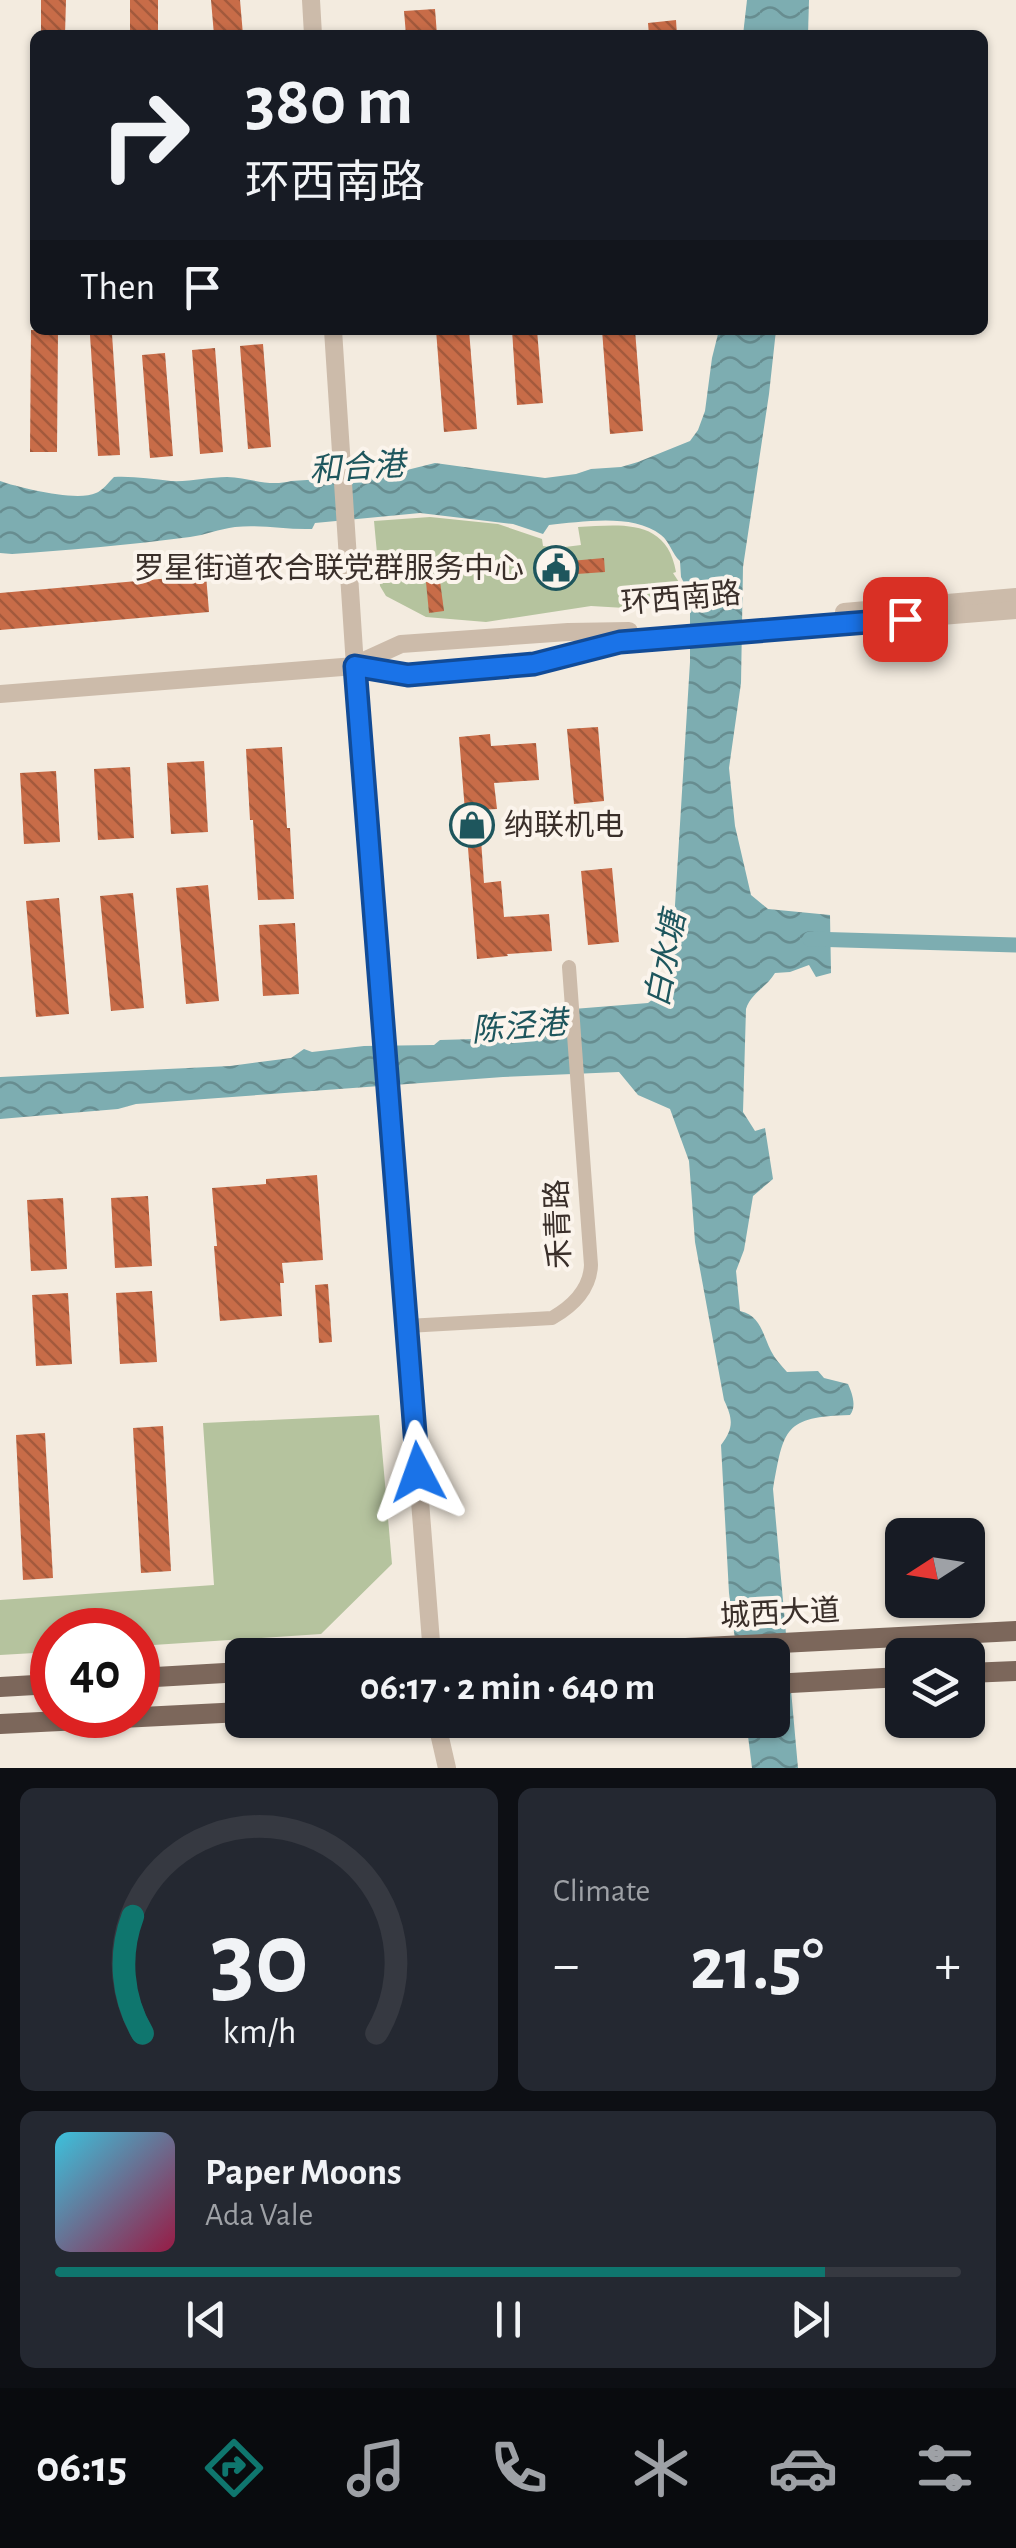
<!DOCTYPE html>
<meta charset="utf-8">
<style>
:root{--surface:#171b24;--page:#242831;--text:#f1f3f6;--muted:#9ea1a6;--line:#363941;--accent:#0f766e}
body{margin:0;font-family:"Alegreya Sans","Noto Sans SC",sans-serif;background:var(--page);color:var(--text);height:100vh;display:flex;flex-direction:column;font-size:38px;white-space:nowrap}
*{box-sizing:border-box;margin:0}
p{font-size:32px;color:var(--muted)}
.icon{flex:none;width:55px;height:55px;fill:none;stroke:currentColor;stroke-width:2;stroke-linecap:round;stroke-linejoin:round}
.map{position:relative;height:1768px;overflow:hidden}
.side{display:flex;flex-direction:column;gap:20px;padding:20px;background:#0d0f14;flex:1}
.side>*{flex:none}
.hud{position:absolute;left:30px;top:30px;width:958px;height:305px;border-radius:15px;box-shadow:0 2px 8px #0004;background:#171b24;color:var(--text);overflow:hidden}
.needle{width:65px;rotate:258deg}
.buttons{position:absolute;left:885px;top:1518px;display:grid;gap:20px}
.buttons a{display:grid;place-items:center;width:100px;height:100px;border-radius:15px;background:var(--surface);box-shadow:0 2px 8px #0004;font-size:50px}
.speed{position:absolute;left:30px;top:1608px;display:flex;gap:20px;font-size:50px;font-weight:700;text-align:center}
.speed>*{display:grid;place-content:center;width:130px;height:130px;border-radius:50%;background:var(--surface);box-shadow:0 2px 8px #0004;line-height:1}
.speed .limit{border:15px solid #d22;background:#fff;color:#111}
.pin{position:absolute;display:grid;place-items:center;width:85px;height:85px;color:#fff;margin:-42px;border-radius:20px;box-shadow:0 5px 15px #0006}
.me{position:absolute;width:110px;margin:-55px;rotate:356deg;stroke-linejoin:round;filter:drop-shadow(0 0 8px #0008)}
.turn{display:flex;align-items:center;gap:35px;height:210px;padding:0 50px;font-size:45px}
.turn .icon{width:130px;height:130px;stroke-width:2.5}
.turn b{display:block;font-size:70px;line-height:85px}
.then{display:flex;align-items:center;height:95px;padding:0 50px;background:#0003;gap:20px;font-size:38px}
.big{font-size:75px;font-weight:700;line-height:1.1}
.side .widget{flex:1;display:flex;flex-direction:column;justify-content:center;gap:15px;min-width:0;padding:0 35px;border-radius:15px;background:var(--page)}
.side .dial{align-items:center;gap:0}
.dial svg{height:260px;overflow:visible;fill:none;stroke:var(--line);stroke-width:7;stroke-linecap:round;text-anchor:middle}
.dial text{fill:var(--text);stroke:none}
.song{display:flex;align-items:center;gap:30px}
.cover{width:120px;height:120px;border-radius:15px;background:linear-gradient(135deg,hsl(190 70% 55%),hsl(340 70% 35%))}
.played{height:10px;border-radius:5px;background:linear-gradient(90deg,var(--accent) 85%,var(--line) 85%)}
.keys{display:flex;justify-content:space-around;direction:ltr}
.heat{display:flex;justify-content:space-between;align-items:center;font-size:55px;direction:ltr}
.side .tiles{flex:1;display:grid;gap:20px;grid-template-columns:1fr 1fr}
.widget:last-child{grid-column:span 2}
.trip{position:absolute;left:225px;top:1638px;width:565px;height:100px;border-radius:15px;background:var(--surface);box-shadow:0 2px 8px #0004;font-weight:700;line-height:100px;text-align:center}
.menu{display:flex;height:160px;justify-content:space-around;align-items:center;background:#090b0e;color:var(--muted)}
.menu .icon{width:70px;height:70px}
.menu .selected{color:var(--accent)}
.menu b{font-size:45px;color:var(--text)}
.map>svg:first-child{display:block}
.park{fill:#b5c39e}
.water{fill:url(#water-waves)}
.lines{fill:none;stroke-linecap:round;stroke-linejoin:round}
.canal{stroke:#7dadb1;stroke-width:15}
.building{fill:url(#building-back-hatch)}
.minor{stroke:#cba;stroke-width:14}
.tertiary{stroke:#cba;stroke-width:18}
.primary{stroke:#7c675b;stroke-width:20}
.route-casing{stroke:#114b97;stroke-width:25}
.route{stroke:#1a73e8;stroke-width:18}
.labels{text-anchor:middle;stroke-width:8;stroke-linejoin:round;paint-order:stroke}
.poi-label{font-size:30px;fill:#3a2f2a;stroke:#fbf4ec;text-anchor:end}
.street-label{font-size:30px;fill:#3a2f2a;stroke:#fbf4ec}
.water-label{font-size:32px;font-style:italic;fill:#1e565d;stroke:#fbf4ec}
</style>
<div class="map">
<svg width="1016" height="1768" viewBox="0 0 1016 1768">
<defs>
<pattern id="water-waves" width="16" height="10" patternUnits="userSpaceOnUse" patternTransform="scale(2.5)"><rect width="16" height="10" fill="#7dadb1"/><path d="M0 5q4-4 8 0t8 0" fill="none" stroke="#678d90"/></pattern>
<pattern id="building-back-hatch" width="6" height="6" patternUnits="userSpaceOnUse" patternTransform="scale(2.5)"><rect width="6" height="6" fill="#c86c48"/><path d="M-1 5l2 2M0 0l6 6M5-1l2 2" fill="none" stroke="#a3593c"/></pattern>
</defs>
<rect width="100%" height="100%" fill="#f3ebdf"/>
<g class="park">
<path d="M430 517 498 524 542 539 543 546 557 548 581 545 578 527C619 525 667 517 676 572L673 573 688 596 689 602 625 608 591 606 486 622 426 617 386 596 380 586 374 521Z"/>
<path d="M379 1415 392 1564 321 1634 138 1646V1630H52V1652L0 1655V1600L214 1585 203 1423Z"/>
</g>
<g class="water">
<path d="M747 0H809L808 35H743Z"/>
<path d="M719 330H776L769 394 743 567 741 683 729 768 735 826 751 895 768 909 830 915 831 973 816 977 809 965 790 972 775 973C766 988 751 993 746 1009L743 1112 755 1131 765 1128 773 1179 753 1196 744 1250 736 1271 740 1311C761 1316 762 1333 771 1351 775 1359 781 1365 787 1372L818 1371 824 1378 848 1384C852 1393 857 1406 850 1415 784 1417 784 1428 773 1489L798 1768H752L746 1720H772V1655H737L729 1593 721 1445C734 1428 733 1419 724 1400L695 1242 689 1161 670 1109 638 1095 619 1072 503 1077 136 1104 118 1109 0 1119V1077L230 1066 291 1058 304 1049 312 1052 364 1046 434 1045 440 1040 539 1037 543 1033 536 1012 648 1003 662 992 671 970 690 662V602L688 591 681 577 680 561C672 554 670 542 661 535 633 513 582 522 549 525L543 534 513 524 420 513 315 523 312 529C286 530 261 524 235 527 219 529 205 535 190 537 130 545 71 550 12 554L0 553V481C20 488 77 502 96 493 102 491 109 482 114 477 133 476 152 479 171 481 190 482 209 477 227 477 250 478 269 487 291 481L387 475 435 463 545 478 576 474 591 469 621 467 638 462 690 441 698 430 705 411 712 358Z"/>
</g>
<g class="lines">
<path class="canal" d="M810 939 1016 945"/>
</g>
<g class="building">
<path d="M41 0H66L65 35H41Z"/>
<rect x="130" y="0" width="28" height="35"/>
<path d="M211 0H240L243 35H214Z"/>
<path d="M435 9 437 35H406L404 11Z"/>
<path d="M676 20 677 35H649L648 23Z"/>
<path d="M31 330H58L57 452H30Z"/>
<path d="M436 330H469L477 429 444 432Z"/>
<path d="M512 330H537L543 403 517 405Z"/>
<path d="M602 330H635L643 431 610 434Z"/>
<path d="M112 334 120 455 98 456 90 335Z"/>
<path d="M263 344 271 447 248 449 240 346Z"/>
<path d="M215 348 223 452 200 454 192 350Z"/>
<path d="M165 353 173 456 150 458 142 355Z"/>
<path d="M558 555 559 562 604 558 605 572 549 576 546 556Z"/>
<path d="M206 575 209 612 0 630V593Z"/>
<path d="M440 581 444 611 429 613 426 582Z"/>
<path d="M598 727 604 801 574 804 567 729Z"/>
<path d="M490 734 491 746 536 743 539 780 494 783 497 809 479 810 484 883 501 881 504 917 549 914 552 951 507 954 508 956 477 959 459 737Z"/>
<path d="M282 747 287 828H290L294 899 258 900 253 820H250L246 749Z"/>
<path d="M204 761 208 832 171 834 167 763Z"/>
<path d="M130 767 134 838 98 840 94 769Z"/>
<path d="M56 771 60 842 24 844 20 773Z"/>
<path d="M612 868 619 942 588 945 581 871Z"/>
<path d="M208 885 219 1001 186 1004 176 888Z"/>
<path d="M133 893 144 1008 111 1011 100 896Z"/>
<path d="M59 898 69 1014 36 1017 26 901Z"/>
<path d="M295 923 299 994 263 996 259 925Z"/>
<path d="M317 1175 323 1260 282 1263 284 1283H280L282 1316 220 1321 214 1246H217L212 1188 266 1184V1179Z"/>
<path d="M148 1196 152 1266 115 1268 111 1198Z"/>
<path d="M63 1198 67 1269 31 1271 27 1200Z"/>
<path d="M328 1284 332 1342 319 1343 315 1285Z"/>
<path d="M152 1291 157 1362 120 1364 116 1293Z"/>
<path d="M68 1293 72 1364 36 1366 32 1295Z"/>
<path d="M163 1426 171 1571 141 1573 133 1428Z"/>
<path d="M45 1433 53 1578 23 1580 16 1435Z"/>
</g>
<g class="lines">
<path class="minor" d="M407 1326 552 1318C573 1306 590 1290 591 1265L569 967"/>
<g class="tertiary">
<path d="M311 0 313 35"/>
<path d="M333 330 355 666 432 1655"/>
<path d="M844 612 1016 597"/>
<path d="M355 665 401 644 568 632 629 631"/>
<path d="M0 694 355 666 408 675 534 664 619 642 1016 610"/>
<path d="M436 1720 447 1768"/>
</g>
<g class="primary">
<path d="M548 1655 1016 1631"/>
<path d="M968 1673 1016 1671"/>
<path d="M138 1678 242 1672"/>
<path d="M772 1684 902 1677"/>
<path d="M0 1687 52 1684"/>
<path d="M0 1724 242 1712"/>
</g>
</g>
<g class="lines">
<g class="route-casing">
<path id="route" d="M418 1472 355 666 408 675 534 664 620 642 905 619"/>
</g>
<use href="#route" class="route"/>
</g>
<defs>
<g id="civic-ring" transform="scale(2.25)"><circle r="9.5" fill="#fbf4ec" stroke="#1e565d" stroke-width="1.5"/><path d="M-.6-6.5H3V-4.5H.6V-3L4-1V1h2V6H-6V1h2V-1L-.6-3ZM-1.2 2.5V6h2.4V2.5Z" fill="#1e565d"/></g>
<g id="shop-ring" transform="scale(2.25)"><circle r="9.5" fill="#fbf4ec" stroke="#1e565d" stroke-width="1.5"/><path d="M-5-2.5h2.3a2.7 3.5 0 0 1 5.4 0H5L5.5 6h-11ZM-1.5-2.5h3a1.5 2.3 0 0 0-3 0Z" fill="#1e565d"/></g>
</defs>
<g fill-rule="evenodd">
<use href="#civic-ring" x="556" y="568"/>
<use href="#shop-ring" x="472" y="825"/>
</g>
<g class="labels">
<g class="poi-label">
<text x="524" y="578">罗星街道农合联党群服务中心</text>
<text x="504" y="835" text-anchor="start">纳联机电</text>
</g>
<g class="street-label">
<text transform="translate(681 598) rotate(-5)" y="10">环西南路</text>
<text transform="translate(558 1224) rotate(-92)" y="10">禾青路</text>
<text transform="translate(780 1613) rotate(-3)" y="10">城西大道</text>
</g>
<g class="water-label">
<text transform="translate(357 467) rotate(-4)" y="11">和合港</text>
<text transform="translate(665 959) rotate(-79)" y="11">白水塘</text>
<text transform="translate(519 1026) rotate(-5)" y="11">陈泾港</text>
</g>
</g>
</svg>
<div class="buttons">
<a><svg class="needle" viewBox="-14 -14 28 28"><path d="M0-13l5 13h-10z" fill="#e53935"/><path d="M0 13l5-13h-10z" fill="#9ea1a6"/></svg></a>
<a><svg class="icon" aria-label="layers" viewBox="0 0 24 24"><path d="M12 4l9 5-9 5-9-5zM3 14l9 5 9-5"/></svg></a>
</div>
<div class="speed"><div class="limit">40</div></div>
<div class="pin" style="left:905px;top:619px;background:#d93025"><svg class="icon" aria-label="arrive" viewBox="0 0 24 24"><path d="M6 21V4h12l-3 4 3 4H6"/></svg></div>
<svg class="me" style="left:418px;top:1472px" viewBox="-20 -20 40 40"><path d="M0-17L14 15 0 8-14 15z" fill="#1a73e8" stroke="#fff" stroke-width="4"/></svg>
<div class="trip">06:17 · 2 min · 640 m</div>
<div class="hud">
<div class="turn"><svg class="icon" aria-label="right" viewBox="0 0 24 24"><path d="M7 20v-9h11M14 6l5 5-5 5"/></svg><div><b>380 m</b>环西南路</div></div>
<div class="then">Then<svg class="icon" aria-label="arrive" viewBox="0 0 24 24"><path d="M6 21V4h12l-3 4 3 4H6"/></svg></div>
</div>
</div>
<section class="side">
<div class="tiles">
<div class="widget dial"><svg viewBox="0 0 100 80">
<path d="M14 69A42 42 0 1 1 86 69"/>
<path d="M14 69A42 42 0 0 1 11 33" stroke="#0f766e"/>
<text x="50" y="56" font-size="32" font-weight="700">30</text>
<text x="50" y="72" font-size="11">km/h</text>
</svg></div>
<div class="widget"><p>Climate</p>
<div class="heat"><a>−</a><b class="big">21.5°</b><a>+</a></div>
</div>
<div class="widget">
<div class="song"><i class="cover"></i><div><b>Paper Moons</b><p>Ada Vale</p></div></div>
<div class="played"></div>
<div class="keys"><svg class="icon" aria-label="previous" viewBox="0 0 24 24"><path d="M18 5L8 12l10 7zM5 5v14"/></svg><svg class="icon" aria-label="pause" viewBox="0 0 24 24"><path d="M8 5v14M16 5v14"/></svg><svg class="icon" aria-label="next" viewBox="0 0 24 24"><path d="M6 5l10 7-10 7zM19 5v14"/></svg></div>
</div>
</div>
</section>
<nav class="menu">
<b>06:15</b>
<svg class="icon selected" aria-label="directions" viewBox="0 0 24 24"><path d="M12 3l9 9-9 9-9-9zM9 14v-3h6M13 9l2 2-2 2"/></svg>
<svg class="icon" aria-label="music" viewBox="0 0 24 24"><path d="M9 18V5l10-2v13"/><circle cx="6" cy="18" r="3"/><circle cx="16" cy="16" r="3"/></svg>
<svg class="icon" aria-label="phone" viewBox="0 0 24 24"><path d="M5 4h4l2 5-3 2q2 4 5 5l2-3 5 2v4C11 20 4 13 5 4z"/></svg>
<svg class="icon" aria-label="climate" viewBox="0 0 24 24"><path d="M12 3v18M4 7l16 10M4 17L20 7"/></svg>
<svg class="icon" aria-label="car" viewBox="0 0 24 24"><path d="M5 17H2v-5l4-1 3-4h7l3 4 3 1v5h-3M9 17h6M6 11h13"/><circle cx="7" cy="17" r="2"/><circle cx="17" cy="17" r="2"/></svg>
<svg class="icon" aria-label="filters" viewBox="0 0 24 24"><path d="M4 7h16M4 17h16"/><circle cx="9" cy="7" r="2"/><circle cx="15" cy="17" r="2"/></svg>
</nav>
